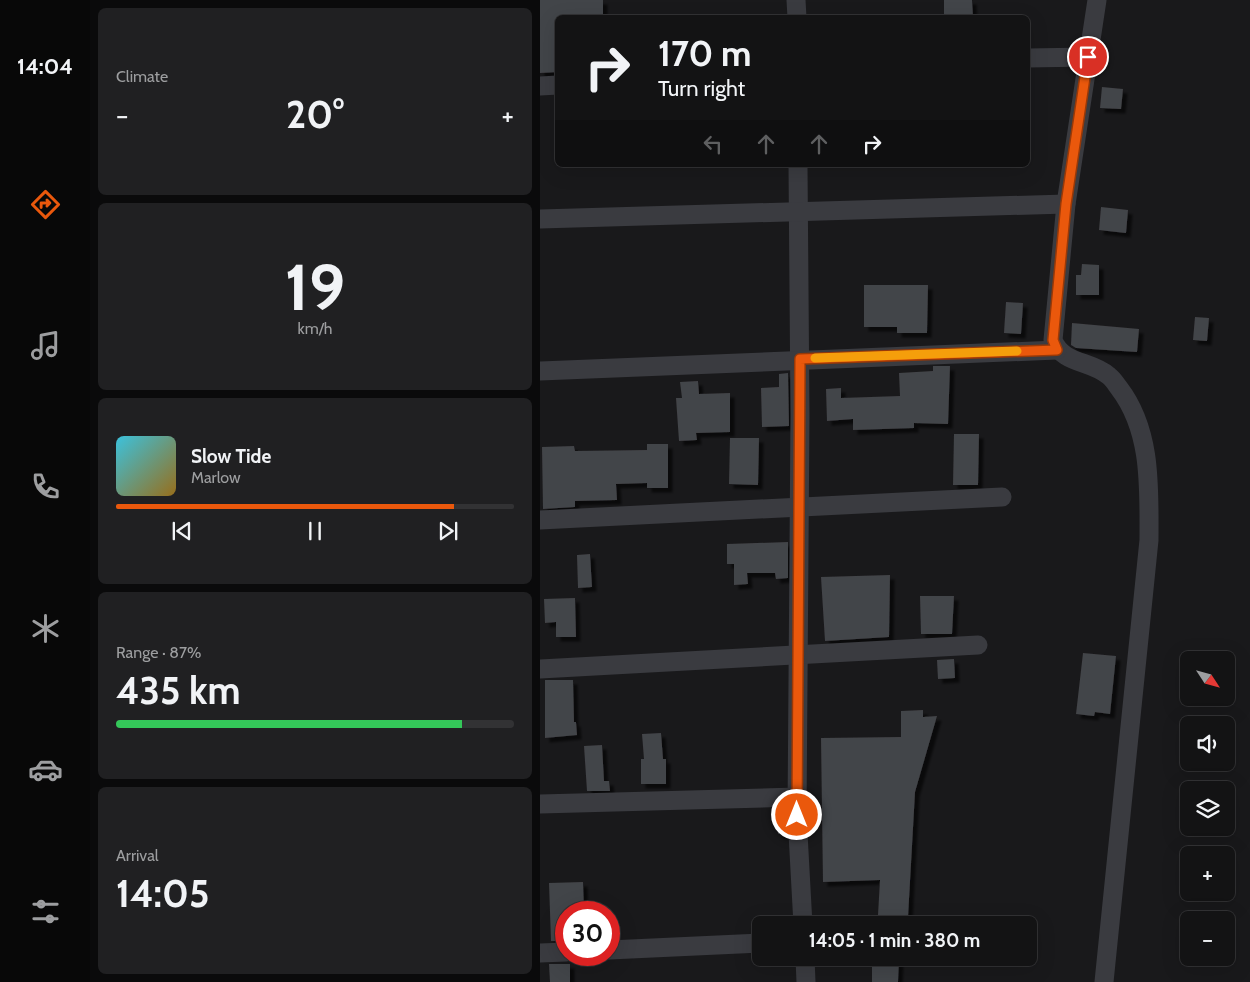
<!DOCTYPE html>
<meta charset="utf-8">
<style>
:root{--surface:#131314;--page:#202022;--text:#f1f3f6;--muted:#9d9ea0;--line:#323234;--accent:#ea580c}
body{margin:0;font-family:Cabin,sans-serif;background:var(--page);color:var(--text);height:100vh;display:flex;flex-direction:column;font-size:19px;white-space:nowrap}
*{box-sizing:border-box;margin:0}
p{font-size:16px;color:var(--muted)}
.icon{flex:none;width:28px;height:28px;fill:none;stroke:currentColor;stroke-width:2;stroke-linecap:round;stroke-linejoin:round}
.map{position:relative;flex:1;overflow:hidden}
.panel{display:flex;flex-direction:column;gap:8px;padding:8px;background:#0a0a0b;width:450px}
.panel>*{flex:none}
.banner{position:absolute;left:15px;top:15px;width:475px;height:152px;border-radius:8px;box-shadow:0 5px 20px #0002,0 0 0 1px var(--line);background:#131314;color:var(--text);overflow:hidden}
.needle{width:32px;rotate:126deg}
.controls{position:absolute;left:640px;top:651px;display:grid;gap:10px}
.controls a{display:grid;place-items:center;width:55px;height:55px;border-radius:8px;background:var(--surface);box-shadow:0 5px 20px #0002,0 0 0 1px var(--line);font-size:25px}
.speed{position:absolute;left:15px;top:901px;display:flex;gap:10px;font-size:25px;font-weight:700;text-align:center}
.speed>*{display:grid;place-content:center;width:65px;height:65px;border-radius:50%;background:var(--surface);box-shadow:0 5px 20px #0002,0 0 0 1px var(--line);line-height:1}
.speed .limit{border:8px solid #d22;background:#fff;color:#111}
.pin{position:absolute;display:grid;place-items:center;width:42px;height:42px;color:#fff;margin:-21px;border:2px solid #fff;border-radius:50%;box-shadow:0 1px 5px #0007}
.me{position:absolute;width:55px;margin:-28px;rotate:0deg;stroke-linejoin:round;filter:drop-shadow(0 0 4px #0008)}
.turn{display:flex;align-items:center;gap:18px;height:105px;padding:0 20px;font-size:22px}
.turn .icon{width:65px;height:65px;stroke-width:2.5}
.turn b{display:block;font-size:35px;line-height:42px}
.lanes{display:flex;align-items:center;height:48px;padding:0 20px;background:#0003;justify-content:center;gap:25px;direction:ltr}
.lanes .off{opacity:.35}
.big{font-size:38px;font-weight:800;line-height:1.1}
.panel .widget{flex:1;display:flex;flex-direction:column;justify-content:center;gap:8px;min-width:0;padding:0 18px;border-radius:8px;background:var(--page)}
.panel .dial{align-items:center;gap:0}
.dial b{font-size:65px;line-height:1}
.song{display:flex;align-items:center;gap:15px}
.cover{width:60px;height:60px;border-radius:8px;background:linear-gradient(135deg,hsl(190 70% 55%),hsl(40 70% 35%))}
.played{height:5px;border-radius:2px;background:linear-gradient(90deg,var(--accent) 85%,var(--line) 85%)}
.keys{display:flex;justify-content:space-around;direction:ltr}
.heat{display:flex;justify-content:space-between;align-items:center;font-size:28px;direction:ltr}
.charge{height:8px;border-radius:4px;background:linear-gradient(90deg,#34c759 87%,var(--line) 0)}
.trip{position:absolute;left:212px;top:916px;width:285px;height:50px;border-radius:8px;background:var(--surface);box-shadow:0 5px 20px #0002,0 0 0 1px var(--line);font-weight:800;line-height:50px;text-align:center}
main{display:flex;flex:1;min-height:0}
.dock{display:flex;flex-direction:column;width:90px;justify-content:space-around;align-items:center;background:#080808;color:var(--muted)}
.dock .icon{width:35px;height:35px}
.dock .active{color:var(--accent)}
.dock b{font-size:22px;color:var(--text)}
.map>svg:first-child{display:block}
.building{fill:#434448;filter:url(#shadow)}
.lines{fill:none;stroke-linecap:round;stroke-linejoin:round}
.minor{stroke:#3a3b40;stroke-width:19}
.route-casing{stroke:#983908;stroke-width:12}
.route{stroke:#ea580c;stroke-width:9}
.slow{stroke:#f59e0b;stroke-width:9}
</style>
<main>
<nav class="dock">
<b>14:04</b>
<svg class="icon active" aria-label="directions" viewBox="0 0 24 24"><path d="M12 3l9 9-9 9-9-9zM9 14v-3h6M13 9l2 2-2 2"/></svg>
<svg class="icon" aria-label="music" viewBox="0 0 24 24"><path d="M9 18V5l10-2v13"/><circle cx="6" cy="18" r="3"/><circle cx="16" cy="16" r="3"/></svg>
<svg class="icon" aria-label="phone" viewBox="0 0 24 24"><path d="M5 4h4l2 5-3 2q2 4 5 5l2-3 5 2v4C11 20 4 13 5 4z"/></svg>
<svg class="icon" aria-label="climate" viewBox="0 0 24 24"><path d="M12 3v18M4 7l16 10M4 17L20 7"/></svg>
<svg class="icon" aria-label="car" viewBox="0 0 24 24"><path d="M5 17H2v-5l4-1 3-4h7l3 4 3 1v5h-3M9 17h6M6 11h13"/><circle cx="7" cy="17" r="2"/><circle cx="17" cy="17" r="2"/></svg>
<svg class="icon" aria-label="filters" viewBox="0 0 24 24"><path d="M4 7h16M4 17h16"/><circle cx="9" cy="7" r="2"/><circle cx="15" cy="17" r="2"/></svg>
</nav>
<section class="panel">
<div class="widget"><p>Climate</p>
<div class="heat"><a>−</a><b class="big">20°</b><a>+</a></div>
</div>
<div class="widget dial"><b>19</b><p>km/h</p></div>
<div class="widget">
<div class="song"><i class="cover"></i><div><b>Slow Tide</b><p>Marlow</p></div></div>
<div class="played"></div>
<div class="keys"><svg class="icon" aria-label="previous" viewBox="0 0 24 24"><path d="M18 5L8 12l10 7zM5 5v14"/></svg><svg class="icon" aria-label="pause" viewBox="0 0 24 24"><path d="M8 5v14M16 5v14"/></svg><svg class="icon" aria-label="next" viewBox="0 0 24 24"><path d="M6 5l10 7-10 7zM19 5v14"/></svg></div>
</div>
<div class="widget"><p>Range · 87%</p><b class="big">435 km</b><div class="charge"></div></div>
<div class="widget"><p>Arrival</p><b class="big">14:05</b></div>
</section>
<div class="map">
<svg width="710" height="982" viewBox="0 0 710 982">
<defs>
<filter id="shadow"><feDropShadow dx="4.5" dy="4.5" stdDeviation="1" flood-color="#0009"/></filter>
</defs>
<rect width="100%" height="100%" fill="#19191b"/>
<g class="building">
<path d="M0 0H63V18H18V72L0 73Z"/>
<path d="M404 0H432L433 18H404Z"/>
<path d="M562 87 583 89 581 109 560 108Z"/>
<path d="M561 207 588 210 586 233 559 230Z"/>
<path d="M542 264 559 265V295H536V275H541Z"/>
<path d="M324 285H388L387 333H357V327H324Z"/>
<path d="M466 302 483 303 481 334 464 333Z"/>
<path d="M655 317 669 318 667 341 653 340Z"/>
<path d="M532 323 599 329 597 352 536 348 531 345Z"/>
<path d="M393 366H410L408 424 374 423V428L313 430V419L287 421 286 389 301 388V398L360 396 359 373 393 371Z"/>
<path d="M248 373 249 426 222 427 221 388 239 387V374Z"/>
<path d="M158 381 159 394 190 393V432L156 433 157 440 139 441 136 398H142L140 382Z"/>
<path d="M414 434H439L438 485H413Z"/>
<path d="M190 438H219L218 485 189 484Z"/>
<path d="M107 444H128V488H107V483L76 484 77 500 35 501V507L3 509 2 447 34 446 35 451 107 450Z"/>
<path d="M248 542V578L236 579 235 573H207L208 584 194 585V564H187V544Z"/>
<path d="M50 554 52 587 38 588 37 555Z"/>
<path d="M350 575 349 637 285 641 281 577Z"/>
<path d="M380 596H414L412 634H381Z"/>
<path d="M35 598 36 637H16V622L5 623 4 599Z"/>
<path d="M543 653 576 656 570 714 555 712 554 716 536 714Z"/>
<path d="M414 659 415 678 398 679 397 660Z"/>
<path d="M5 680H33L34 722H36L37 735 5 738Z"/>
<path d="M383 710V717L397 716 375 792 368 917H365L364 925H340L341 915H338L340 880 283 882 281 738 361 737V711Z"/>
<path d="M121 733 123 759H126V784H101V759H104L102 734Z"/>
<path d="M62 745 64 781H69L70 791H47L44 746Z"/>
<path d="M237 814H246L247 834H238Z"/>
<path d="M43 882 44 912H26V941H11L9 883Z"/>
<path d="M332 958H359L358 982H332Z"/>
<path d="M9 964H30V982H10Z"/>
</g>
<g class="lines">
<g class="minor">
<path d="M256 0 257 18"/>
<path d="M557 0 526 204 513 340C523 365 551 360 569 376 573 379 576 384 579 388 612 431 609 488 609 540L564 982"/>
<path d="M488 58 548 57"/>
<path d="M0 86 18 85"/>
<path d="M258 165 260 415 257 815 263 925"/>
<path d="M0 219 526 204"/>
<path d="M0 371 517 350"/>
<path d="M0 520 462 497"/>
<path d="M0 669 438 645"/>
<path d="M0 804 257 797"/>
<path d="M69 950 221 943"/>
<path d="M0 953 26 952"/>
<path d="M265 958 266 982"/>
</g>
</g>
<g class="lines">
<g class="route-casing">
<path id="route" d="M257 815 260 359 517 350 513 340 526 204 548 57"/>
</g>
<use href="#route" class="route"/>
<path class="slow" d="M275 358 477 351"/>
</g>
</svg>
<div class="controls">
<a><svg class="needle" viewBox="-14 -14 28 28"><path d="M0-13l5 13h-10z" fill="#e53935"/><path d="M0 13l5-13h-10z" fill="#9d9ea0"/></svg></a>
<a><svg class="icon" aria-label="sound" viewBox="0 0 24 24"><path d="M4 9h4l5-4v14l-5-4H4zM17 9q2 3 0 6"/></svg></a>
<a><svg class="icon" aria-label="layers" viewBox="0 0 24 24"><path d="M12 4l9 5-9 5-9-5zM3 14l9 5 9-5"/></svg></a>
<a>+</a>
<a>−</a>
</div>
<div class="speed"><div class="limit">30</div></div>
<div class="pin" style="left:548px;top:57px;background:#d93025"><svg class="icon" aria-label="arrive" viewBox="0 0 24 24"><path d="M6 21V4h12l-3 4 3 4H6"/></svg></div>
<svg class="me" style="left:257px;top:815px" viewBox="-20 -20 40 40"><circle r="17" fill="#ea580c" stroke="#fff" stroke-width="3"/><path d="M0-11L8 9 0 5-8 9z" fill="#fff"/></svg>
<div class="trip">14:05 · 1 min · 380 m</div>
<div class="banner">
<div class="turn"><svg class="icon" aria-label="right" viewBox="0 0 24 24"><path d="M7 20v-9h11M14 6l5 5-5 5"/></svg><div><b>170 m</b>Turn right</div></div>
<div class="lanes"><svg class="icon off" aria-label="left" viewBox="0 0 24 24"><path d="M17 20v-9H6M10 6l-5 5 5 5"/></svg><svg class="icon off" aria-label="ahead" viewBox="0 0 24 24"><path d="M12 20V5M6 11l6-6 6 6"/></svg><svg class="icon off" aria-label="ahead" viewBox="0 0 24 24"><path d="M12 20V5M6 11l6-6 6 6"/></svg><svg class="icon" aria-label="right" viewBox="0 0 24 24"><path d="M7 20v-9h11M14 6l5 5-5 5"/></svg></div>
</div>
</div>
</main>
